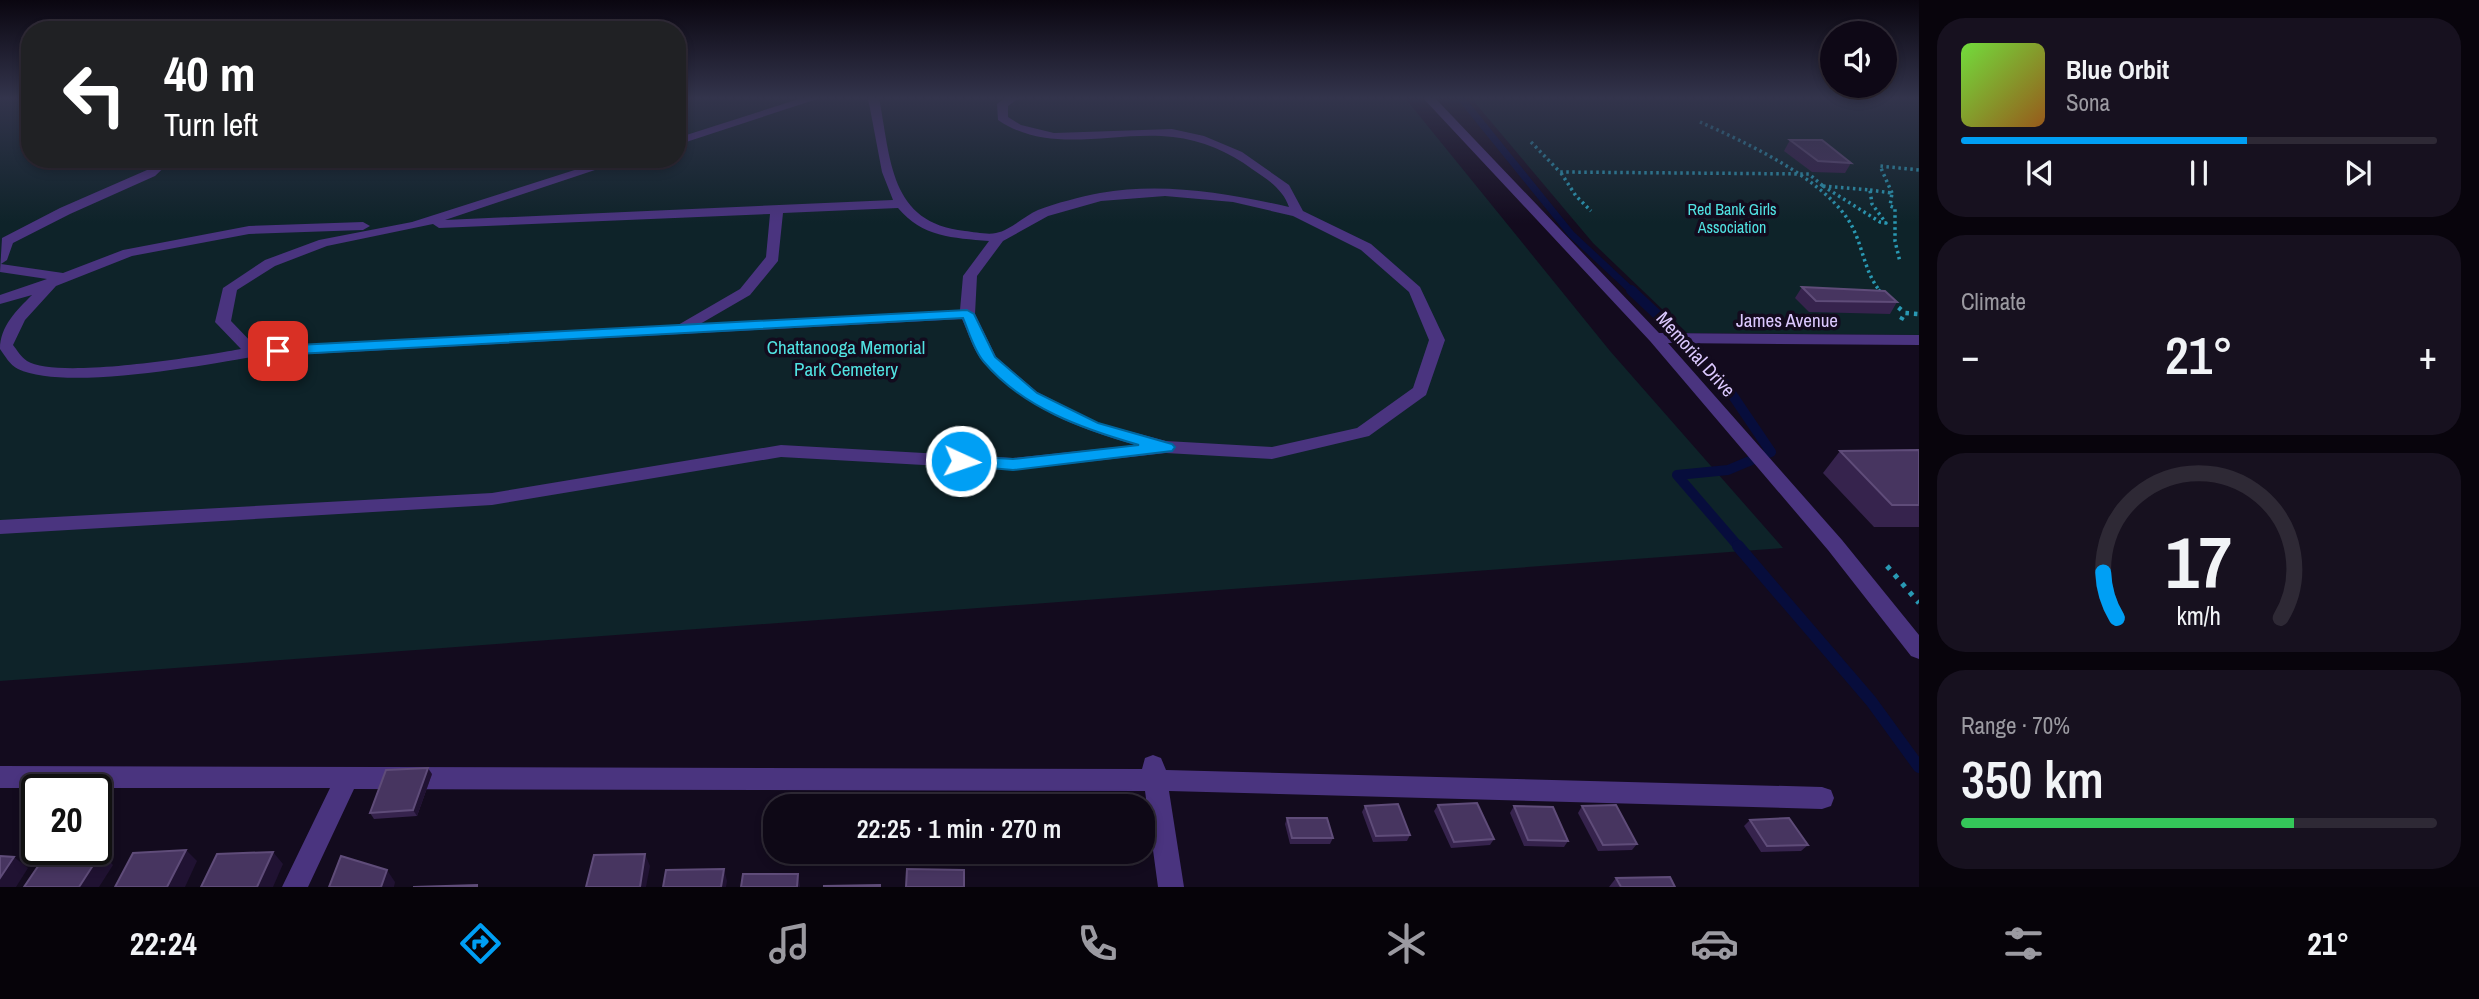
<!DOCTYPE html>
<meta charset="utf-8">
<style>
:root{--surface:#0e0816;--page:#17111f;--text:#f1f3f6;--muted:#9b9aa1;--line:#2e2935;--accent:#009ff4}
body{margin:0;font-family:"Archivo Narrow",sans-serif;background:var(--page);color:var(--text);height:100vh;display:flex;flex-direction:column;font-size:26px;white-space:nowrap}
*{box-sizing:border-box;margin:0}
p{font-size:23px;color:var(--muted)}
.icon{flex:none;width:38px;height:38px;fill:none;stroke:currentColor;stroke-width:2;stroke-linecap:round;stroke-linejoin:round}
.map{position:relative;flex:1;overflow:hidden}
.drawer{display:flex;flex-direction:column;gap:18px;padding:18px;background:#08040c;width:560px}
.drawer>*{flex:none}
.banner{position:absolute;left:21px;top:21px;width:665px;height:147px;border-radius:28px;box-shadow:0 4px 10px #0003,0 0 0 2px var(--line);background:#202124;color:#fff;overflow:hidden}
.fabs{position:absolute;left:1820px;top:21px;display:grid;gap:14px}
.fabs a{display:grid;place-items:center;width:77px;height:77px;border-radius:50%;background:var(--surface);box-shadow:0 4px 10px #0003,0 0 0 2px var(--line);font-size:35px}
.speed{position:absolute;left:21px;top:774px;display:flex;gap:14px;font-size:35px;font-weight:700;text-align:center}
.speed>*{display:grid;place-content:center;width:91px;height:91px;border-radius:50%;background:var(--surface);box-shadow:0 4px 10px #0003,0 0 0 2px var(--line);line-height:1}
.speed .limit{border:4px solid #111;border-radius:10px;background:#fff;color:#111}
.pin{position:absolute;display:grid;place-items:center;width:60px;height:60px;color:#fff;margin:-30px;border-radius:14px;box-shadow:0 4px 10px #0006}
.me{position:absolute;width:77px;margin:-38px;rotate:93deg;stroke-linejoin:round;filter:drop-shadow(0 0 5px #0008)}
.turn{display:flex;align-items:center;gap:24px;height:147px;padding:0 28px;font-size:32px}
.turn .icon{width:91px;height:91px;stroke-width:2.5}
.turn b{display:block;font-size:49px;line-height:60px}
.big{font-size:52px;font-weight:600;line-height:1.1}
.drawer .widget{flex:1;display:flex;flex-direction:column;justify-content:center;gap:10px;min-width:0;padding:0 24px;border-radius:28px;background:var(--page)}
.drawer .dial{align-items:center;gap:0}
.dial svg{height:182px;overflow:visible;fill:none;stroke:var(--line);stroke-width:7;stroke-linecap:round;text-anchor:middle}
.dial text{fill:var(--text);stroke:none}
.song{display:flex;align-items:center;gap:21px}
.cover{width:84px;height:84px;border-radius:10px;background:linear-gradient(135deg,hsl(100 70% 55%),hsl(30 70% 35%))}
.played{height:7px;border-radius:4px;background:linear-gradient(90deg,var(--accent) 60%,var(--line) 60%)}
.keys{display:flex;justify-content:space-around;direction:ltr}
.heat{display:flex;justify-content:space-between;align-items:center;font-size:38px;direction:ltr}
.charge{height:10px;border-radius:5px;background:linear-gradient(90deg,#34c759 70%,var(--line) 0)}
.trip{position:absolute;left:763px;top:794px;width:392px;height:70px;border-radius:28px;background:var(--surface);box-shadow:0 4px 10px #0003,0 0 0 2px var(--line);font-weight:600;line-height:70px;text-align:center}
.tabs{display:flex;height:112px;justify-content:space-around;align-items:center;background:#060309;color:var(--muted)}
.tabs .icon{width:49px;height:49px}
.tabs .on{color:var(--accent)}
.tabs b{font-size:32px;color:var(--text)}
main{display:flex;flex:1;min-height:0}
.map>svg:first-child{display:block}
.green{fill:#0e2329}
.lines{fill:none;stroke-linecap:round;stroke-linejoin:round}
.stream-far2{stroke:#070d3c;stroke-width:7}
.stream-far1{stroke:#070d3c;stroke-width:10}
.stream{stroke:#070d3c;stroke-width:12}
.path-far2{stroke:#2999b3;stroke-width:3.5;stroke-dasharray:2.5 3.5;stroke-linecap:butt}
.path-far1{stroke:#2999b3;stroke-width:4.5;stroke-dasharray:3.5 5;stroke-linecap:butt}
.path{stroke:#2999b3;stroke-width:5;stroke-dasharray:4.5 7;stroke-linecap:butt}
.minor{fill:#4a347f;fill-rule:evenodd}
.wall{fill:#36234d}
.shaded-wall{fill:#201232}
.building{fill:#473560;stroke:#5f4c79;stroke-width:2}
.route{fill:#009ff4;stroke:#00679f;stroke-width:2}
.labels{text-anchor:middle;stroke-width:7;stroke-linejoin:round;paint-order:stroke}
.far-park-label{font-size:16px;fill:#51e2e2;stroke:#130b1e}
.street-label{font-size:19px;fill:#dcc9ff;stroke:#130b1e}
.park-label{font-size:19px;fill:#51e2e2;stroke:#130b1e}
</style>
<main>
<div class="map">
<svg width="1919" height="887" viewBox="0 0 1919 887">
<rect width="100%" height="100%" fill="#130b1e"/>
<g class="green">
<path d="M0 98H30V159H677V98H1405L1610 351 1783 548 0 681Z"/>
<path d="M1471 98H1919V335L1687 333 1593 243Z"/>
</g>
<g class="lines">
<path class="stream-far2" d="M1461 98 1571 234 1632 291"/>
<path class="stream-far1" d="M1631 290 1696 351 1725 384 1771 452 1728 470 1677 475 1739 547"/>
<path class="stream" d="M1738 546 1871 701 1919 767"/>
<g class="path-far2">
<path d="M1700 122C1747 143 1818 176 1847 218 1863 241 1863 271 1880 291"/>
<path d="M1531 142 1560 172 1809 174 1823 186"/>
<path d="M1561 173 1576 196 1591 211"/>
<path d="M1823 186 1870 190 1872 204 1886 223 1880 222Z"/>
<path d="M1870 190 1892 193 1890 206 1895 208V241L1900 262"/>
<path d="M1892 193 1880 166 1919 170"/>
</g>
<g class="path-far1">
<path d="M1878 290 1883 295"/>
<path d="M1892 302 1905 313"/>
<path d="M1901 320 1905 313 1919 314"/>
</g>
<path class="path" d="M1887 566 1919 603"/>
<g class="minor">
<path d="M802 98H820L677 145V138Z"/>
<path d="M868 98H879C891 159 889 223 965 231 974 232 988 235 996 233 1011 230 1024 216 1038 210 1056 203 1080 197 1100 193 1163 182 1227 193 1289 207 1283 189 1267 179 1252 169 1229 152 1202 140 1173 137 1114 130 1051 156 998 120L997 104 1005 98H1019L1008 106V117L1021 125 1054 133 1172 129 1204 136 1242 152 1289 185 1303 211 1371 244 1420 287 1445 340 1426 395 1369 436 1272 459 1166 453 1013 470 781 457 492 505 0 534V520L492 493 781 445 1013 458 1136 445C1080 429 1024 408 984 363 974 352 968 332 962 319L252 357C199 366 64 391 18 369 10 365 5 356 0 349 0 326 17 310 32 295L0 304V295L47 279 0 272 2 238 60 208 147 170 159 159H173L155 176 70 214 13 243 7 260 1 264 63 273 123 250 249 226 363 222 370 226 363 230 249 234 132 256 56 286 25 320 13 345C17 350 21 357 27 361 57 380 202 356 241 349L215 322 223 288 265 260 319 240 412 222 609 159H628L445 220 893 200 882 172ZM1165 196 1233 202 1293 216 1361 250 1409 292 1429 340 1413 388 1357 428 1272 447 1166 441 1098 423 1037 392 996 357 975 314 977 276 1003 241 1048 216 1101 201ZM898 208C922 237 953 238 989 241L963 276 960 310 700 324 750 295 778 261 783 213ZM770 214 766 257 740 289 678 325 256 347 231 321 237 290 275 266 327 246 433 224 439 228Z"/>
<path d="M1423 98H1435L1659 333 1919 335V345L1668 343 1842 540 1919 635V659L1911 656 1828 550 1650 341Z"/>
<path d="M1153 755 1161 758 1166 770 1822 787 1831 790 1834 798 1831 806 1822 809 1169 791 1184 887H1158L1145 791 354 789 308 887H282L330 788H0V766L1142 769 1145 758Z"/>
</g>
</g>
<g class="wall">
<path d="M1790 140 1851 163 1845 173 1812 172 1784 151Z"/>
<path d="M1802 287 1897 302 1890 314 1809 312 1795 298Z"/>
<path d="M1919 450V527H1874L1823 473 1840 451Z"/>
<path d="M432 774 417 816 374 819 370 813Z"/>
<path d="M1438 805 1494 839 1490 845 1451 848 1434 811Z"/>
<path d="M1365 806 1410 835 1407 841 1373 842 1362 812Z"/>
<path d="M1514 806 1568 841 1564 847 1524 846 1510 813Z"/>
<path d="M1582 806 1637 844 1632 850 1598 851 1578 813Z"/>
<path d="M1287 818 1333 838 1330 844H1290L1285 824Z"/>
<path d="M1750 820 1808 845 1801 851 1761 852 1744 826Z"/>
<path d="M1616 878 1675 887H1609Z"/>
</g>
<g class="shaded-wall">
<path d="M428 768 432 774 417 816 413 810Z"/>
<path d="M186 850 197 861 185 887H167Z"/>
<path d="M273 852 283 864 273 887H257Z"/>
<path d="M101 853 113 865 99 887H79Z"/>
<path d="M645 854 650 866 646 887H640Z"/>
<path d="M14 857 28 868 16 887H0V878Z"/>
<path d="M724 869 727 881 726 887H721Z"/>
<path d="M387 870 395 882 394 887H381Z"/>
<path d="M798 874 800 885V887H797Z"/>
</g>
<g class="building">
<path d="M1790 140H1822L1851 163 1818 161Z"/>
<path d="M1802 287 1885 291 1897 302 1816 301Z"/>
<path d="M1919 450V505H1892L1840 451Z"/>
<path d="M428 768 413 810 370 813 386 770Z"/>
<path d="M1477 803 1494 839 1454 842 1438 805Z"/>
<path d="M1398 804 1410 835 1376 836 1365 806Z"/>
<path d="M1616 805 1637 844 1603 845 1582 806Z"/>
<path d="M1514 806 1553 807 1568 841 1528 840Z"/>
<path d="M1287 818H1327L1333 838H1292Z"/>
<path d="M1789 818 1808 845 1767 846 1750 820Z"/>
<path d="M186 850 167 887H115L133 853Z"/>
<path d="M273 852 257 887H201L217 854Z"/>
<path d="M101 853 79 887H24L45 856Z"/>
<path d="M645 854 640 887H586L594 855Z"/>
<path d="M0 856 14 857 0 878Z"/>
<path d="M341 856 387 870 381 887H329Z"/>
<path d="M724 869 721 887H663L666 870Z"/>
<path d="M907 869 964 870V887H906Z"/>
<path d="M743 874H798L797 887H741Z"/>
<path d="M1670 877 1675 887H1621L1616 878Z"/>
<path d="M477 885V887H413Z"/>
<path d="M880 885V887H824V886Z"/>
</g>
<linearGradient id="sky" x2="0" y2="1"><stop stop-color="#0a0610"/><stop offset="0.44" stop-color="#33344c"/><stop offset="1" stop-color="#33344c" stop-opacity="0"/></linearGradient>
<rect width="1919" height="223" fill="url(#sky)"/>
<path class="route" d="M967 310 974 314 995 357 1037 393 1098 423 1172 444 1175 447 1172 451 1013 470 956 465 953 461 961 456 1013 459 1139 445C1083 429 1023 408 984 362 974 351 969 332 963 318L278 355 271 351 278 346Z"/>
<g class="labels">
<g class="far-park-label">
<text x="1732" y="215">Red Bank Girls<tspan x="1732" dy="18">Association</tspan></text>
</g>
<g class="street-label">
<text x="1787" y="327">James Avenue</text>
<text transform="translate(1696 354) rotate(48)" y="7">Memorial Drive</text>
</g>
<g class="park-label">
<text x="846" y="354">Chattanooga Memorial<tspan x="846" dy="22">Park Cemetery</tspan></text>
</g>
</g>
</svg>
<div class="fabs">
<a><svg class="icon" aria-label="sound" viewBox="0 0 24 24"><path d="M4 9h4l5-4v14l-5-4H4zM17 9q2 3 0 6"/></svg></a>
</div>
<div class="speed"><div class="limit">20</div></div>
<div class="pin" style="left:278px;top:351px;background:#d93025"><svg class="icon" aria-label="arrive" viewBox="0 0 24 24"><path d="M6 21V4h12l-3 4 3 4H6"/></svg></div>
<svg class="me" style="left:961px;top:461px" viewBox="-20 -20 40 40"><circle r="17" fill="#009ff4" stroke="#fff" stroke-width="3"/><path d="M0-11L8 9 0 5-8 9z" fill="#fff"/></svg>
<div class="trip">22:25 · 1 min · 270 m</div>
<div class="banner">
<div class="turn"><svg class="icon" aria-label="left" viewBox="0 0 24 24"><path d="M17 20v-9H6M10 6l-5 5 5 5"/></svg><div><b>40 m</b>Turn left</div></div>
</div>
</div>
<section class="drawer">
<div class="widget">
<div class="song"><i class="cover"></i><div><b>Blue Orbit</b><p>Sona</p></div></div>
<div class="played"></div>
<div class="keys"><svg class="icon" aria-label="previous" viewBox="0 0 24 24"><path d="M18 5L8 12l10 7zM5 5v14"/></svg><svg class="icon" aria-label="pause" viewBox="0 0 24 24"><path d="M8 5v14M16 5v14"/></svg><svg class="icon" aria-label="next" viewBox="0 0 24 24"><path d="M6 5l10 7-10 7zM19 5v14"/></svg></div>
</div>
<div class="widget"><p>Climate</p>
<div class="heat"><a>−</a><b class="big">21°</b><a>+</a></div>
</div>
<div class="widget dial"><svg viewBox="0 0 100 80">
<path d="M14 69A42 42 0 1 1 86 69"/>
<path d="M14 69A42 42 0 0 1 8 49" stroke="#009ff4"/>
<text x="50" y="56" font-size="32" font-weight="700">17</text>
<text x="50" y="72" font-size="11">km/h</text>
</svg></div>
<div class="widget"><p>Range · 70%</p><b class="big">350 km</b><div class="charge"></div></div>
</section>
</main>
<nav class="tabs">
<b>22:24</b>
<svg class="icon on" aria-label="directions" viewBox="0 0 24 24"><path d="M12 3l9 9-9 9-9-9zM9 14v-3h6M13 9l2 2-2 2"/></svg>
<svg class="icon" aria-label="music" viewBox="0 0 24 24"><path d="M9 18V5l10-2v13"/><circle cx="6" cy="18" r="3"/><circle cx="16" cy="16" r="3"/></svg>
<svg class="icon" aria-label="phone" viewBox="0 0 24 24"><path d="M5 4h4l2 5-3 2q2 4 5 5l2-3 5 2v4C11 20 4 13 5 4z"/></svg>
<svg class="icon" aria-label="climate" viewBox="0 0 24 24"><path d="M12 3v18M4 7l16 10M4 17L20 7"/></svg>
<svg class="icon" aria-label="car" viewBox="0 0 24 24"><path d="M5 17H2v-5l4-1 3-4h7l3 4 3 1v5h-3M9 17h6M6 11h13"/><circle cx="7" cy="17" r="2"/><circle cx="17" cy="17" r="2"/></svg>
<svg class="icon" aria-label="filters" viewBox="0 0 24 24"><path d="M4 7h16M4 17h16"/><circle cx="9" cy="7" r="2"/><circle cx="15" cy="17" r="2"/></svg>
<b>21°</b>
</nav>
